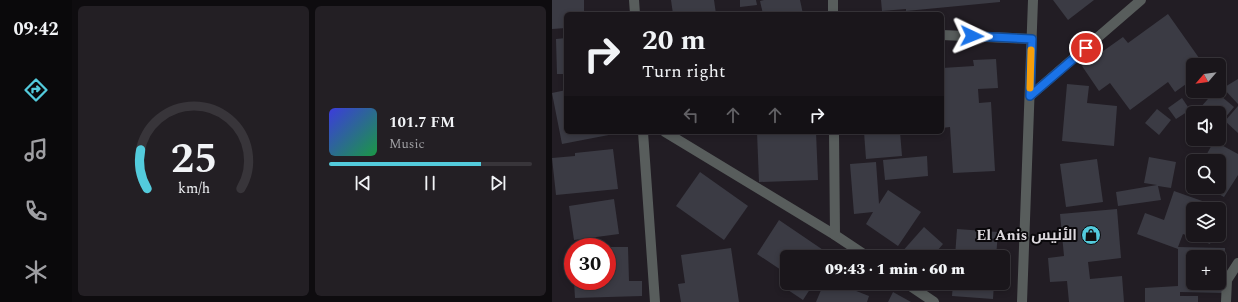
<!DOCTYPE html>
<meta charset="utf-8">
<style>
:root{--surface:#1a161b;--page:#231f24;--text:#f1f3f6;--muted:#9f9fa3;--line:#38353a;--accent:#53cbdc}
body{margin:0;font-family:Spectral,Cairo,serif;background:var(--page);color:var(--text);height:100vh;display:flex;flex-direction:column;font-size:15px;white-space:nowrap}
*{box-sizing:border-box;margin:0}
p{font-size:13px;color:var(--muted)}
.icon{flex:none;width:22px;height:22px;fill:none;stroke:currentColor;stroke-width:2;stroke-linecap:round;stroke-linejoin:round}
.map{position:relative;flex:1;overflow:hidden}
.details{display:flex;flex-direction:column;gap:6px;padding:6px;background:#0e0c0f;width:480px}
.details>*{flex:none}
.banner{position:absolute;left:12px;top:12px;width:380px;height:122px;border-radius:6px;box-shadow:0 2px 6px #0003,0 0 0 1px var(--line);background:#1a161b;color:var(--text);overflow:hidden}
.needle{width:26px;rotate:242deg}
.buttons{position:absolute;left:634px;top:58px;display:grid;gap:8px}
.buttons a{display:grid;place-items:center;width:40px;height:40px;border-radius:6px;background:var(--surface);box-shadow:0 2px 6px #0003,0 0 0 1px var(--line);font-size:20px}
.speed{position:absolute;left:12px;top:238px;display:flex;gap:8px;font-size:20px;font-weight:700;text-align:center}
.speed>*{display:grid;place-content:center;width:52px;height:52px;border-radius:50%;background:var(--surface);box-shadow:0 2px 6px #0003,0 0 0 1px var(--line);line-height:1}
.speed .limit{border:6px solid #d22;background:#fff;color:#111}
.pin{position:absolute;display:grid;place-items:center;width:34px;height:34px;color:#fff;margin:-17px;border:2px solid #fff;border-radius:50%;box-shadow:0 1px 4px #0007}
.me{position:absolute;width:44px;margin:-22px;rotate:92deg;stroke-linejoin:round;filter:drop-shadow(0 0 3px #0008)}
.turn{display:flex;align-items:center;gap:14px;height:84px;padding:0 12px;font-size:18px}
.turn .icon{width:52px;height:52px;stroke-width:2.5}
.turn b{display:block;font-size:28px;line-height:34px}
.lanes{display:flex;align-items:center;height:38px;padding:0 12px;background:#0003;justify-content:center;gap:20px;direction:ltr}
.lanes .off{opacity:.35}
.details .widget{flex:1;display:flex;flex-direction:column;justify-content:center;gap:6px;min-width:0;padding:0 14px;border-radius:6px;background:var(--page)}
.details .dial{align-items:center;gap:0}
.dial svg{height:104px;overflow:visible;fill:none;stroke:var(--line);stroke-width:7;stroke-linecap:round;text-anchor:middle}
.dial text{fill:var(--text);stroke:none}
.song{display:flex;align-items:center;gap:12px}
.cover{width:48px;height:48px;border-radius:6px;background:linear-gradient(135deg,hsl(240 70% 55%),hsl(140 70% 35%))}
.played{height:4px;border-radius:2px;background:linear-gradient(90deg,var(--accent) 75%,var(--line) 75%)}
.keys{display:flex;justify-content:space-around;direction:ltr}
.details .tiles{flex:1;display:grid;gap:6px;grid-template-columns:repeat(2,1fr)}
.trip{position:absolute;left:228px;top:250px;width:230px;height:40px;border-radius:6px;background:var(--surface);box-shadow:0 2px 6px #0003,0 0 0 1px var(--line);font-weight:800;line-height:40px;text-align:center}
main{display:flex;flex:1;min-height:0}
.menu{display:flex;flex-direction:column;width:72px;justify-content:space-around;align-items:center;background:#0a090b;color:var(--muted)}
.menu .icon{width:28px;height:28px}
.menu .current{color:var(--accent)}
.menu b{font-size:18px;color:var(--text)}
.map>svg:first-child{display:block}
.building{fill:#3b3b44;fill-rule:evenodd}
.lines{fill:none;stroke-linecap:round;stroke-linejoin:round}
.street{stroke:#585d5c;stroke-width:10}
.route-casing{stroke:#114b97;stroke-width:10}
.route{stroke:#1a73e8;stroke-width:7}
.slow{stroke:#f59e0b;stroke-width:7}
.labels{text-anchor:middle;stroke-width:4;stroke-linejoin:round;paint-order:stroke}
.poi-label{font-size:15px;font-weight:bold;fill:#dcd8dd;stroke:#0a080b;text-anchor:end}
</style>
<main>
<nav class="menu">
<b>09:42</b>
<svg class="icon current" aria-label="directions" viewBox="0 0 24 24"><path d="M12 3l9 9-9 9-9-9zM9 14v-3h6M13 9l2 2-2 2"/></svg>
<svg class="icon" aria-label="music" viewBox="0 0 24 24"><path d="M9 18V5l10-2v13"/><circle cx="6" cy="18" r="3"/><circle cx="16" cy="16" r="3"/></svg>
<svg class="icon" aria-label="phone" viewBox="0 0 24 24"><path d="M5 4h4l2 5-3 2q2 4 5 5l2-3 5 2v4C11 20 4 13 5 4z"/></svg>
<svg class="icon" aria-label="climate" viewBox="0 0 24 24"><path d="M12 3v18M4 7l16 10M4 17L20 7"/></svg>
</nav>
<section class="details">
<div class="tiles">
<div class="widget dial"><svg viewBox="0 0 100 80">
<path d="M14 69A42 42 0 1 1 86 69"/>
<path d="M14 69A42 42 0 0 1 9 39" stroke="#53cbdc"/>
<text x="50" y="56" font-size="32" font-weight="700">25</text>
<text x="50" y="72" font-size="11">km/h</text>
</svg></div>
<div class="widget">
<div class="song"><i class="cover"></i><div><b>101.7 FM</b><p>Music</p></div></div>
<div class="played"></div>
<div class="keys"><svg class="icon" aria-label="previous" viewBox="0 0 24 24"><path d="M18 5L8 12l10 7zM5 5v14"/></svg><svg class="icon" aria-label="pause" viewBox="0 0 24 24"><path d="M8 5v14M16 5v14"/></svg><svg class="icon" aria-label="next" viewBox="0 0 24 24"><path d="M6 5l10 7-10 7zM19 5v14"/></svg></div>
</div>
</div>
</section>
<div class="map">
<svg width="686" height="302" viewBox="0 0 686 302">
<rect width="100%" height="100%" fill="#221d24"/>
<g class="building">
<path d="M0 0H32V14H14V28L0 29Z"/>
<path d="M119 0H162L164 14H121Z"/>
<path d="M188 0H204L205 5 188 7Z"/>
<path d="M212 0H248L251 14H211L208 1Z"/>
<path d="M329 0H448V2L354 11V9L330 11Z"/>
<path d="M501 0H542L516 20Z"/>
<path d="M616 14 652 65H641V79L623 92 616 82 578 110 558 83 547 91 530 66 571 37 576 43Z"/>
<path d="M14 38V74H5L4 39Z"/>
<path d="M444 59 446 88 426 89 427 103 439 102 443 171 401 173 398 127 390 128V68L422 66 421 60Z"/>
<path d="M686 79V104L671 88Z"/>
<path d="M515 84 537 86 535 103 565 106 562 146 510 141Z"/>
<path d="M14 90V132L67 133 10 144 0 93Z"/>
<path d="M663 91 682 107 667 125V113H654L648 108Z"/>
<path d="M630 98 638 110 624 119 616 108Z"/>
<path d="M686 106V133L673 121Z"/>
<path d="M605 109 619 120 607 135 593 123Z"/>
<path d="M205 132H264L266 180 207 182Z"/>
<path d="M312 132H348L350 156 314 159Z"/>
<path d="M662 141 686 154V175L672 197 654 187H667V161H651Z"/>
<path d="M61 149 66 189 4 195 0 158 23 156V153Z"/>
<path d="M375 156 376 176 333 180 331 160Z"/>
<path d="M597 157 624 162 619 188 606 186 609 200 566 206 564 192 605 185 592 183Z"/>
<path d="M545 159 551 202 514 207 508 164Z"/>
<path d="M324 162 327 204 336 190 369 212 346 246 314 224 321 212 302 214 298 164Z"/>
<path d="M148 172 196 206 172 240 124 206Z"/>
<path d="M622 191 670 208 667 217V209H641V235H661L658 244 631 234 626 247 673 248 672 293 628 292V296H646V302H593V288L626 286V249L585 234 593 213 612 220ZM641 257H667V283H641Z"/>
<path d="M62 199 67 234 22 240 17 206Z"/>
<path d="M565 209 569 258 536 262 538 279 570 276 572 302H517L515 281 498 282 496 258 512 256 508 214Z"/>
<path d="M227 220 280 256 279 257H235V274L205 254Z"/>
<path d="M372 227 391 244 380 257H353L349 253Z"/>
<path d="M405 229 446 232 444 257H403Z"/>
<path d="M55 247H76L77 281H90V296L23 298 22 281H55Z"/>
<path d="M179 248 187 302H129L126 284 133 283 129 255Z"/>
<path d="M235 279V283H262L251 300 230 286Z"/>
<path d="M272 283H284L317 296 315 302H264Z"/>
<path d="M401 283H442L441 299 400 296Z"/>
<path d="M341 292 359 302H336Z"/>
</g>
<g class="lines">
<g class="street">
<path d="M82 0 83 14"/>
<path d="M281 0V14"/>
<path d="M390 35 480 39"/>
<path d="M478 96 589 0"/>
<path d="M91 132 103 302"/>
<path d="M113 132 283 235 316 257"/>
<path d="M282 132 283 235"/>
<path d="M354 283 382 302"/>
<path d="M470 302 481 0"/>
<path d="M674 302 675 280 686 263"/>
</g>
</g>
<g class="lines">
<g class="route-casing">
<path id="route" d="M420 36 480 39 478 96 534 48"/>
</g>
<use href="#route" class="route"/>
<path class="slow" d="M478 88 479 50"/>
</g>
<defs>
<g id="shop-disc" transform="scale(1)"><circle r="9.5" fill="#53cbdc" stroke="#0a080b"/><path d="M-5-2.5h2.3a2.7 3.5 0 0 1 5.4 0H5L5.5 6h-11ZM-1.5-2.5h3a1.5 2.3 0 0 0-3 0Z" fill="#111"/></g>
</defs>
<g fill-rule="evenodd">
<use href="#shop-disc" x="539" y="235"/>
</g>
<g class="labels">
<g class="poi-label">
<text x="525" y="240">El Anis الأنيس</text>
</g>
</g>
</svg>
<div class="buttons">
<a><svg class="needle" viewBox="-14 -14 28 28"><path d="M0-13l5 13h-10z" fill="#e53935"/><path d="M0 13l5-13h-10z" fill="#9f9fa3"/></svg></a>
<a><svg class="icon" aria-label="sound" viewBox="0 0 24 24"><path d="M4 9h4l5-4v14l-5-4H4zM17 9q2 3 0 6"/></svg></a>
<a><svg class="icon" aria-label="search" viewBox="0 0 24 24"><circle cx="10" cy="10" r="6"/><path d="M15 15l6 6"/></svg></a>
<a><svg class="icon" aria-label="layers" viewBox="0 0 24 24"><path d="M12 4l9 5-9 5-9-5zM3 14l9 5 9-5"/></svg></a>
<a>+</a>
</div>
<div class="speed"><div class="limit">30</div></div>
<div class="pin" style="left:534px;top:48px;background:#d93025"><svg class="icon" aria-label="arrive" viewBox="0 0 24 24"><path d="M6 21V4h12l-3 4 3 4H6"/></svg></div>
<svg class="me" style="left:420px;top:36px" viewBox="-20 -20 40 40"><path d="M0-17L14 15 0 8-14 15z" fill="#1a73e8" stroke="#fff" stroke-width="4"/></svg>
<div class="trip">09:43 · 1 min · 60 m</div>
<div class="banner">
<div class="turn"><svg class="icon" aria-label="right" viewBox="0 0 24 24"><path d="M7 20v-9h11M14 6l5 5-5 5"/></svg><div><b>20 m</b>Turn right</div></div>
<div class="lanes"><svg class="icon off" aria-label="left" viewBox="0 0 24 24"><path d="M17 20v-9H6M10 6l-5 5 5 5"/></svg><svg class="icon off" aria-label="ahead" viewBox="0 0 24 24"><path d="M12 20V5M6 11l6-6 6 6"/></svg><svg class="icon off" aria-label="ahead" viewBox="0 0 24 24"><path d="M12 20V5M6 11l6-6 6 6"/></svg><svg class="icon" aria-label="right" viewBox="0 0 24 24"><path d="M7 20v-9h11M14 6l5 5-5 5"/></svg></div>
</div>
</div>
</main>
